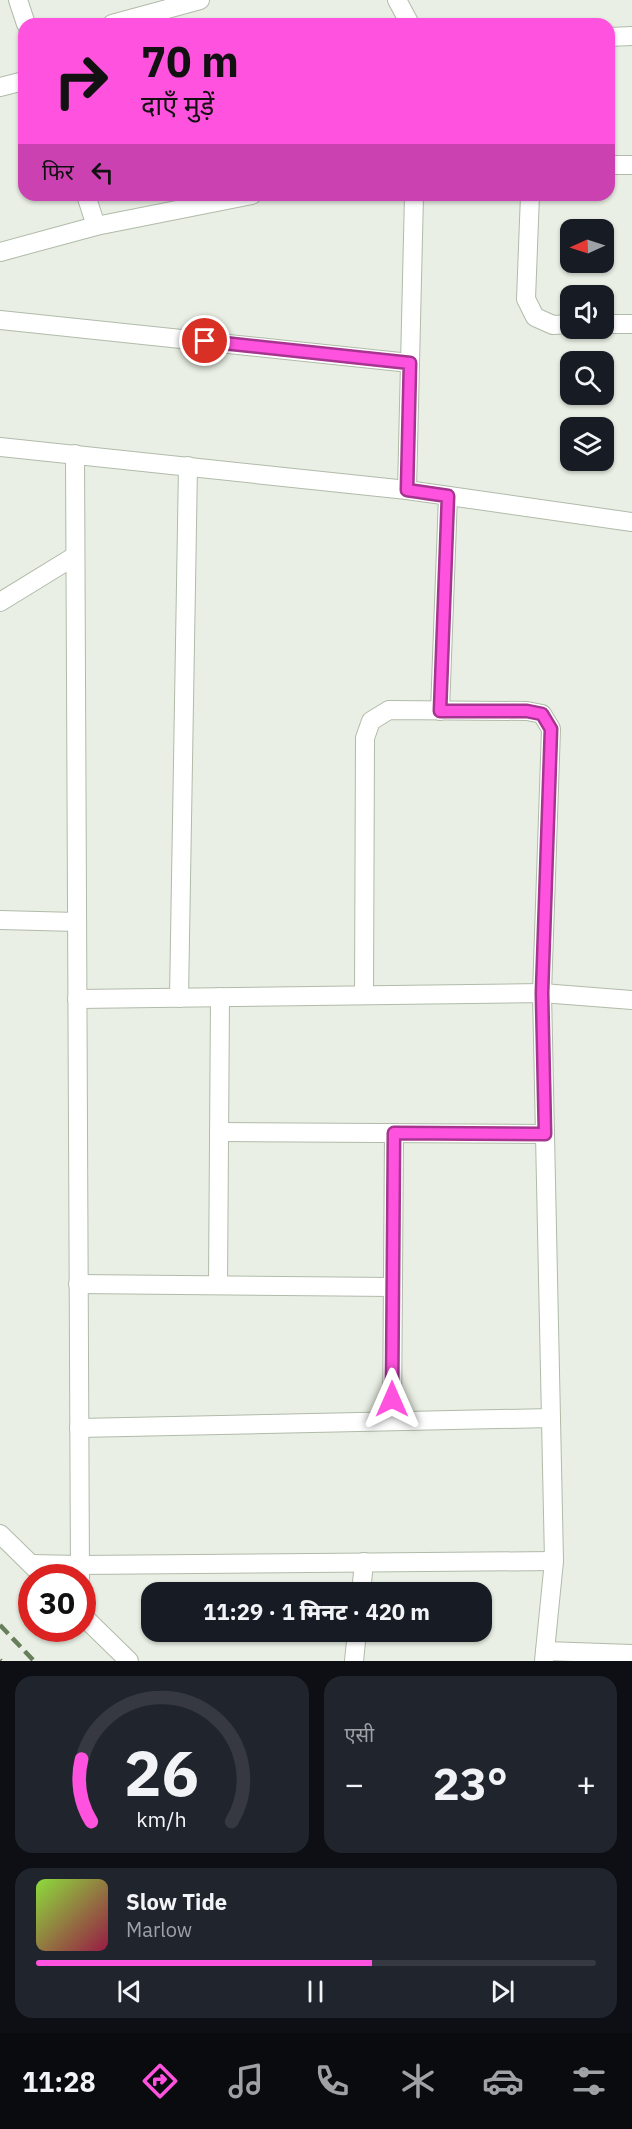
<!DOCTYPE html>
<html lang="hi">
<meta charset="utf-8">
<style>
:root{--surface:#171b24;--page:#20242c;--text:#f1f3f6;--muted:#9ea1a6;--line:#363941;--accent:#ff52de}
body{margin:0;font-family:"IBM Plex Sans","Noto Sans Devanagari",sans-serif;background:var(--page);color:var(--text);height:100vh;display:flex;flex-direction:column;font-size:22px;white-space:nowrap}
*{box-sizing:border-box;margin:0}
p{font-size:20px;color:var(--muted)}
.icon{flex:none;width:33px;height:33px;fill:none;stroke:currentColor;stroke-width:2;stroke-linecap:round;stroke-linejoin:round}
.map{position:relative;height:1661px;overflow:hidden}
.details{display:flex;flex-direction:column;gap:15px;padding:15px;background:#0d0f14;flex:1}
.details>*{flex:none}
.guide{position:absolute;left:18px;top:18px;width:597px;height:183px;border-radius:18px;box-shadow:0 2px 4px #0004;background:#ff52de;color:#111;overflow:hidden}
.needle{width:39px;rotate:267deg}
.buttons{position:absolute;left:560px;top:219px;display:grid;gap:12px}
.buttons a{display:grid;place-items:center;width:54px;height:54px;border-radius:12px;background:var(--surface);box-shadow:0 2px 4px #0004;font-size:30px}
.speed{position:absolute;left:18px;top:1564px;display:flex;gap:12px;font-size:30px;font-weight:700;text-align:center}
.speed>*{display:grid;place-content:center;width:78px;height:78px;border-radius:50%;background:var(--surface);box-shadow:0 2px 4px #0004;line-height:1}
.speed .limit{border:9px solid #d22;background:#fff;color:#111}
.pin{position:absolute;display:grid;place-items:center;width:51px;height:51px;color:#fff;margin:-26px;border:3px solid #fff;border-radius:50%;box-shadow:0 2px 6px #0007}
.me{position:absolute;width:66px;margin:-33px;rotate:0deg;stroke-linejoin:round;filter:drop-shadow(0 0 4px #0008)}
.turn{display:flex;align-items:center;gap:21px;height:126px;padding:0 24px;font-size:27px}
.turn .icon{width:78px;height:78px;stroke-width:2.5}
.turn b{display:block;font-size:42px;line-height:51px}
.then{display:flex;align-items:center;height:57px;padding:0 24px;background:#0003;gap:12px;font-size:22px}
.big{font-size:45px;font-weight:800;line-height:1.1}
.details .card{flex:1;display:flex;flex-direction:column;justify-content:center;gap:9px;min-width:0;padding:0 21px;border-radius:18px;background:var(--page)}
.details .dial{align-items:center;gap:0}
.dial svg{height:156px;overflow:visible;fill:none;stroke:var(--line);stroke-width:7;stroke-linecap:round;text-anchor:middle}
.dial text{fill:var(--text);stroke:none}
.song{display:flex;align-items:center;gap:18px}
.cover{width:72px;height:72px;border-radius:9px;background:linear-gradient(135deg,hsl(90 70% 55%),hsl(340 70% 35%))}
.played{height:6px;border-radius:3px;background:linear-gradient(90deg,var(--accent) 60%,var(--line) 60%)}
.keys{display:flex;justify-content:space-around;direction:ltr}
.heat{display:flex;justify-content:space-between;align-items:center;font-size:33px;direction:ltr}
.details .tiles{flex:1;display:grid;gap:15px;grid-template-columns:1fr 1fr}
.card:last-child{grid-column:span 2}
.trip{position:absolute;left:141px;top:1582px;width:351px;height:60px;border-radius:18px;background:var(--surface);box-shadow:0 2px 4px #0004;font-weight:800;line-height:60px;text-align:center}
.dock{display:flex;height:96px;justify-content:space-around;align-items:center;background:#090b0e;color:var(--muted)}
.dock .icon{width:42px;height:42px}
.dock .selected{color:var(--accent)}
.dock b{font-size:27px;color:var(--text)}
.map>svg:first-child{display:block}
.lines{fill:none;stroke-linecap:round;stroke-linejoin:round}
.minor-casing{stroke:#b0bba9;stroke-width:20}
.minor{stroke:#fff;stroke-width:18}
.rail{stroke:#677e5b;stroke-width:4.5;stroke-dasharray:12 6;stroke-linecap:butt}
.route-casing{stroke:#a63590;stroke-width:15}
.route{stroke:#ff52de;stroke-width:10}
</style>
<div class="map">
<svg width="632" height="1661" viewBox="0 0 632 1661">
<rect width="100%" height="100%" fill="#e9efe4"/>
<g class="lines">
<g class="minor-casing">
<g id="minor">
<path d="M18 0 26 24"/>
<path d="M397 0 410 24"/>
<path d="M112 24 200 0"/>
<path d="M609 37 632 36"/>
<path d="M0 87 24 81"/>
<path d="M609 165H632"/>
<path d="M86 195 96 226"/>
<path d="M530 195 526 299 535 317 553 325 570 324"/>
<path d="M0 252 96 226 252 195"/>
<path d="M0 320 410 363"/>
<path d="M603 324H632"/>
<path d="M0 447 407 490 632 522"/>
<path d="M75 454 80 1578"/>
<path d="M407 490 414 195"/>
<path d="M0 602 75 556"/>
<path d="M440 711 448 496"/>
<path d="M0 920 77 922"/>
<path d="M364 995 365 738 371 721 389 710 527 711 542 714 551 729 542 993 554 1561 544 1661"/>
<path d="M179 998 188 466"/>
<path d="M77 999 542 993 632 1000"/>
<path d="M219 1132 545 1134"/>
<path d="M78 1284 393 1287"/>
<path d="M218 1285 220 997"/>
<path d="M392 1421 394 1133"/>
<path d="M79 1428 551 1418"/>
<path d="M0 1534 45 1578"/>
<path d="M31 1564 79 1565 554 1561"/>
<path d="M361 1593 364 1562"/>
<path d="M82 1615 129 1661"/>
<path d="M545 1651 632 1654"/>
<path d="M354 1661 357 1632"/>
</g>
</g>
<use href="#minor" class="minor"/>
<g class="rail">
<path d="M0 1625 34 1661"/>
<path d="M0 1660 1 1661"/>
</g>
</g>
<g class="lines">
<g class="route-casing">
<path id="route" d="M205 341 410 363 407 490 448 496 440 711H527L542 714 551 729 542 993 545 1134 394 1133 392 1399"/>
</g>
<use href="#route" class="route"/>
</g>
</svg>
<div class="buttons">
<a><svg class="needle" viewBox="-14 -14 28 28"><path d="M0-13l5 13h-10z" fill="#e53935"/><path d="M0 13l5-13h-10z" fill="#9ea1a6"/></svg></a>
<a><svg class="icon" aria-label="sound" viewBox="0 0 24 24"><path d="M4 9h4l5-4v14l-5-4H4zM17 9q2 3 0 6"/></svg></a>
<a><svg class="icon" aria-label="search" viewBox="0 0 24 24"><circle cx="10" cy="10" r="6"/><path d="M15 15l6 6"/></svg></a>
<a><svg class="icon" aria-label="layers" viewBox="0 0 24 24"><path d="M12 4l9 5-9 5-9-5zM3 14l9 5 9-5"/></svg></a>
</div>
<div class="speed"><div class="limit">30</div></div>
<div class="pin" style="left:205px;top:341px;background:#d93025"><svg class="icon" aria-label="arrive" viewBox="0 0 24 24"><path d="M6 21V4h12l-3 4 3 4H6"/></svg></div>
<svg class="me" style="left:392px;top:1399px" viewBox="-20 -20 40 40"><path d="M0-17L14 15 0 8-14 15z" fill="#ff52de" stroke="#fff" stroke-width="4"/></svg>
<div class="trip">11:29 · 1 मिनट · 420 m</div>
<div class="guide">
<div class="turn"><svg class="icon" aria-label="right" viewBox="0 0 24 24"><path d="M7 20v-9h11M14 6l5 5-5 5"/></svg><div><b>70 m</b>दाएँ मुड़ें</div></div>
<div class="then">फिर<svg class="icon" aria-label="left" viewBox="0 0 24 24"><path d="M17 20v-9H6M10 6l-5 5 5 5"/></svg></div>
</div>
</div>
<section class="details">
<div class="tiles">
<div class="card dial"><svg viewBox="0 0 100 80">
<path d="M14 69A42 42 0 1 1 86 69"/>
<path d="M14 69A42 42 0 0 1 9 37" stroke="#ff52de"/>
<text x="50" y="56" font-size="32" font-weight="700">26</text>
<text x="50" y="72" font-size="11">km/h</text>
</svg></div>
<div class="card"><p>एसी</p>
<div class="heat"><a>−</a><b class="big">23°</b><a>+</a></div>
</div>
<div class="card">
<div class="song"><i class="cover"></i><div><b>Slow Tide</b><p>Marlow</p></div></div>
<div class="played"></div>
<div class="keys"><svg class="icon" aria-label="previous" viewBox="0 0 24 24"><path d="M18 5L8 12l10 7zM5 5v14"/></svg><svg class="icon" aria-label="pause" viewBox="0 0 24 24"><path d="M8 5v14M16 5v14"/></svg><svg class="icon" aria-label="next" viewBox="0 0 24 24"><path d="M6 5l10 7-10 7zM19 5v14"/></svg></div>
</div>
</div>
</section>
<nav class="dock">
<b>11:28</b>
<svg class="icon selected" aria-label="directions" viewBox="0 0 24 24"><path d="M12 3l9 9-9 9-9-9zM9 14v-3h6M13 9l2 2-2 2"/></svg>
<svg class="icon" aria-label="music" viewBox="0 0 24 24"><path d="M9 18V5l10-2v13"/><circle cx="6" cy="18" r="3"/><circle cx="16" cy="16" r="3"/></svg>
<svg class="icon" aria-label="phone" viewBox="0 0 24 24"><path d="M5 4h4l2 5-3 2q2 4 5 5l2-3 5 2v4C11 20 4 13 5 4z"/></svg>
<svg class="icon" aria-label="climate" viewBox="0 0 24 24"><path d="M12 3v18M4 7l16 10M4 17L20 7"/></svg>
<svg class="icon" aria-label="car" viewBox="0 0 24 24"><path d="M5 17H2v-5l4-1 3-4h7l3 4 3 1v5h-3M9 17h6M6 11h13"/><circle cx="7" cy="17" r="2"/><circle cx="17" cy="17" r="2"/></svg>
<svg class="icon" aria-label="filters" viewBox="0 0 24 24"><path d="M4 7h16M4 17h16"/><circle cx="9" cy="7" r="2"/><circle cx="15" cy="17" r="2"/></svg>
</nav>
